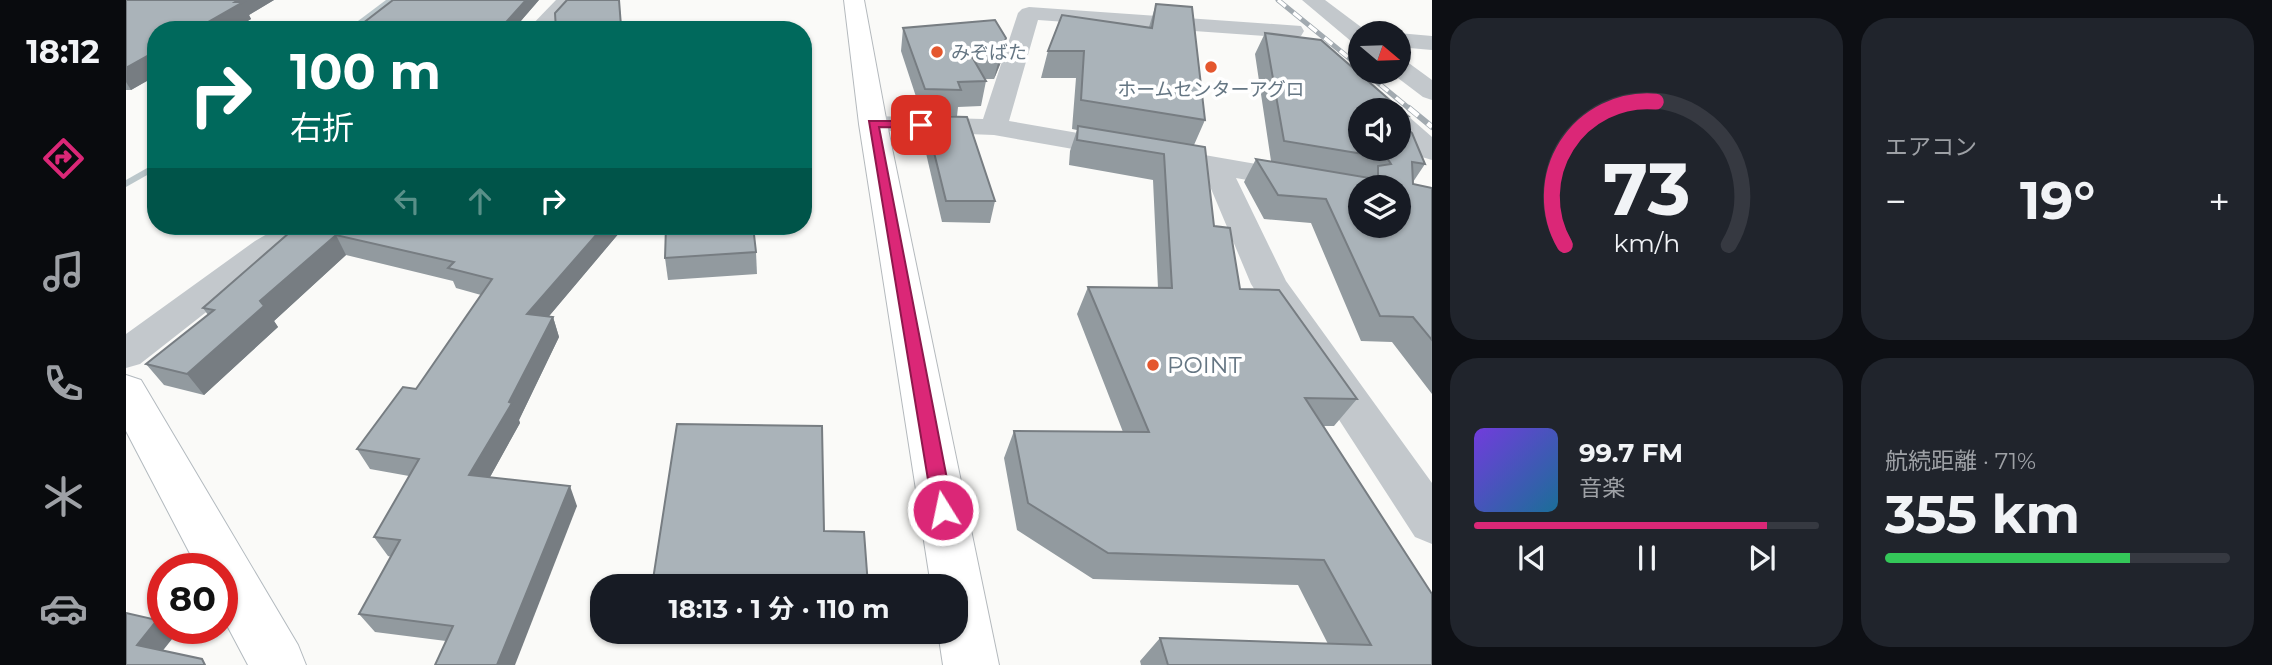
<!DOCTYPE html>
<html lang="ja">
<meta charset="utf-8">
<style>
:root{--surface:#171b24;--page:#20242c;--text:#f1f3f6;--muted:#9ea1a6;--line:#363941;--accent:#db2777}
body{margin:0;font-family:Montserrat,"Noto Sans JP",sans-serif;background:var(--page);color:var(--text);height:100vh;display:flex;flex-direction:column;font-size:26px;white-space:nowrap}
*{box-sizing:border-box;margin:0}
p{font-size:23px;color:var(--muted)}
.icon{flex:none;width:38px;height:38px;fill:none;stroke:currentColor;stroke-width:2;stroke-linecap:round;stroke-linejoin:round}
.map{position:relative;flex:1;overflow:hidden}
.side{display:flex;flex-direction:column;gap:18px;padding:18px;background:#0d0f14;width:840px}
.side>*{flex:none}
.hud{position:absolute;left:21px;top:21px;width:665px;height:214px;border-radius:28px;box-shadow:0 2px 5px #0004;background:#00695c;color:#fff;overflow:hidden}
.needle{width:46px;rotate:109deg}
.controls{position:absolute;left:1222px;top:21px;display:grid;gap:14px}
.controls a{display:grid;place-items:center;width:63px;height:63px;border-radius:50%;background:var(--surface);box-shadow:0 2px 5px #0004;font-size:35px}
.speed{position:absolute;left:21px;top:553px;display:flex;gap:14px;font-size:35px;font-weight:700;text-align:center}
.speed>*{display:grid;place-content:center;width:91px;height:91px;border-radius:50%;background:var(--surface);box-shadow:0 2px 5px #0004;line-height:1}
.speed .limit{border:10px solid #d22;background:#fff;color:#111}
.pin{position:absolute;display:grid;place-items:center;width:60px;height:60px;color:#fff;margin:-30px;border-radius:14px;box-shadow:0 4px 10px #0006}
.me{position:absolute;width:77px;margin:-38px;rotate:350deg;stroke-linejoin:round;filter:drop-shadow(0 0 5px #0008)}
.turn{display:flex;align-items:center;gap:24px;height:147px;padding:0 28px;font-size:32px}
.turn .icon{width:91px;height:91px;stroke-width:2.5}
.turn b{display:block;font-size:49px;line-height:60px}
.lanes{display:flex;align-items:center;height:66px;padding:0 28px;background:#0003;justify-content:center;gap:35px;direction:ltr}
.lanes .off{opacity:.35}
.big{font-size:52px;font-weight:700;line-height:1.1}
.side .widget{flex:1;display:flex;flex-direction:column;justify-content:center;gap:10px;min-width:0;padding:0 24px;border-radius:28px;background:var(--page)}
.side .dial{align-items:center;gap:0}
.dial svg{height:182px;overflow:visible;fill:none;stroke:var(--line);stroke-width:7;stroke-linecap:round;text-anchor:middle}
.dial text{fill:var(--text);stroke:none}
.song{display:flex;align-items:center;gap:21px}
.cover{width:84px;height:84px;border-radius:10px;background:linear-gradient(135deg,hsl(260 70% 55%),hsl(200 70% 35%))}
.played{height:7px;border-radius:4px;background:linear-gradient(90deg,var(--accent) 85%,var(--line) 85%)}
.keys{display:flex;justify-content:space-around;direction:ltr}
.heat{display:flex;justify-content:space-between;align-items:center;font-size:38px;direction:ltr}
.charge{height:10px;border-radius:5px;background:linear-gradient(90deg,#34c759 71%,var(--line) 0)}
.side .tiles{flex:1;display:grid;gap:18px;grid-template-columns:repeat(2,1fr)}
.trip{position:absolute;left:464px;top:574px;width:378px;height:70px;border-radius:28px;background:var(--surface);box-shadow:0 2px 5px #0004;font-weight:700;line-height:70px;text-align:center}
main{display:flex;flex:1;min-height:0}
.dock{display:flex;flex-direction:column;width:126px;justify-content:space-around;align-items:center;background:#090b0e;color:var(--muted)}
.dock .icon{width:49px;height:49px}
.dock .selected{color:var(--accent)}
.dock b{font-size:32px;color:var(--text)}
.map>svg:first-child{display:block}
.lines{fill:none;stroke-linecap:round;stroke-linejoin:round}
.stream{fill:#bbc7cb;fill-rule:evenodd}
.secondary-casing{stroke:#b3babf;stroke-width:2}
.highway-casing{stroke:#b4b9bd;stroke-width:2}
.street{fill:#c3c8cc;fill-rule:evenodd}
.secondary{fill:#fff;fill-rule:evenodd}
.highway{fill:#fff;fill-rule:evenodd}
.rail-far1-casing{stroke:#a2aab0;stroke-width:5}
.rail-casing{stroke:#a2aab0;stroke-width:6}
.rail-far1{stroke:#fff;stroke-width:3.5;stroke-dasharray:10;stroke-linecap:butt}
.rail{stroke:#fff;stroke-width:4.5;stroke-dasharray:12;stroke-linecap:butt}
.wall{fill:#929a9f;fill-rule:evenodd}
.shaded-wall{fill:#777d82}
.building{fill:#aab3b9;stroke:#777d82;stroke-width:2;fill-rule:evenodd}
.route{fill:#db2777;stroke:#8e194d;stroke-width:2}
.poi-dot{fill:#e4572e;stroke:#fff;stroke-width:2.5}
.labels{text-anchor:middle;stroke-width:7;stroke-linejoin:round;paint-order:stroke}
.far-poi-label{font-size:19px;fill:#657683;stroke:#fff;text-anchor:start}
.poi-label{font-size:23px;fill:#657683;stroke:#fff;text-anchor:start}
</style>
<main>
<nav class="dock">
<b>18:12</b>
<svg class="icon selected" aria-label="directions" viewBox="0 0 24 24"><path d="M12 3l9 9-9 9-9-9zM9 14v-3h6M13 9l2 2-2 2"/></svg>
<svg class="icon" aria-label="music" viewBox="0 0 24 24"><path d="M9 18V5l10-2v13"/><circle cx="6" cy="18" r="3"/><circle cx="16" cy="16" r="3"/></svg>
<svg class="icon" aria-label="phone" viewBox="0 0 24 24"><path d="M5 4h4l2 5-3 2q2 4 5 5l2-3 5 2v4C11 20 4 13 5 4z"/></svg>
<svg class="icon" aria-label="climate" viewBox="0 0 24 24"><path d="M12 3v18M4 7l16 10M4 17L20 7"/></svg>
<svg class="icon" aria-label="car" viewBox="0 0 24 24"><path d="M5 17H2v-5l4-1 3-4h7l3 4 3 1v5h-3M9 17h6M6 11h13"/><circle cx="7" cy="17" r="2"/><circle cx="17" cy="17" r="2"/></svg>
</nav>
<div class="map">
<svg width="1306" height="665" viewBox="0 0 1306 665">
<rect width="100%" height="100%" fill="#fafaf8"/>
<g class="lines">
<g class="stream">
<path d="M260 0H267L228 30H220Z"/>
<path d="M30 163V170L0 187V180Z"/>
</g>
<g class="secondary-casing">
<path id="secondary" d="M0 375 15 380 172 645 180 665H122L96 616V569H72L0 431Z"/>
</g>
<g class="highway-casing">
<path id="highway" d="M718 0H738L761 124 873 665H817L812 632H830V586H805L733 124Z"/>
</g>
<g class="street">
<path d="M430 0H452L425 30H401Z"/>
<path d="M1176 0H1199L1243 33H1234V44L1226 42Z"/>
<path d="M903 7 1175 26 1178 31 1175 36 1167 38 912 20 883 121 1245 184 1247 187H1234V200L1110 178 1160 281 1306 483V544L1289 537 1125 284 1078 172 868 135 737 130 733 124 737 118 747 116 857 119 892 13 896 9Z"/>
<path d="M1272 33 1306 36V50L1272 47Z"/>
<path d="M1272 59 1280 61 1306 80V100L1297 97 1264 72H1272Z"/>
<path d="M1272 114 1282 116 1306 137V160L1296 157 1272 136Z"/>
<path d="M155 226H194L190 233 153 255 14 364 0 368V334L129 241Z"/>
</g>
<use href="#secondary" class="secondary"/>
<use href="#highway" class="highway"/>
<g class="rail-far1-casing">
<g id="rail-far1">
<path d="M1152 0 1234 67"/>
<path d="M1239 72 1285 110"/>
</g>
</g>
<g class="rail-casing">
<path id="rail" d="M1283 108 1306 127"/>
</g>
<use href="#rail-far1" class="rail-far1"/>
<use href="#rail" class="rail"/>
</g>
<g class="wall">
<path d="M0 0H148L123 15 125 19 5 90H0Z"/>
<path d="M413 0 387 30H233L232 27Z"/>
<path d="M1030 4 1079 120 1068 145 1088 226 1114 289 1231 399 1208 426H1198L1306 665H1015L1014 661 1034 638 1202 644 1172 585 967 579 891 530 878 458 888 431 997 432 951 314 962 287 1032 288 1027 180 943 165 944 151 951 130 946 129 950 78H915L922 51 1023 27Z"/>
<path d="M869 20 875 62 868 79H859L860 81 855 106 832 107 831 116 796 115 775 51 777 28Z"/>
<path d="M1139 33 1195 40 1282 116 1277 125 1286 133 1299 164 1287 182V184L1306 188V394L1266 342 1235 341 1185 223 1138 219 1118 182 1130 159 1145 161 1129 54ZM1234 110H1272V149H1234ZM1234 187H1272V226H1234Z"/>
<path d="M799 116 869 201 864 223 816 222 796 136Z"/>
<path d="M114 226H151L138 233Z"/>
<path d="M168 226H499L423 316 427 317 433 337 393 420 394 423 364 477 451 506 320 641 249 632 233 614 265 557 262 556 248 537 283 476 244 469 231 449 290 389 355 295 330 288 327 281 220 255 148 321 152 327 78 395 38 385 20 364 82 315 77 308 169 227Z"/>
<path d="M630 252 631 274 542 280 539 258Z"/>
</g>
<g class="shaded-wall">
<path d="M112 0H148L123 15 125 19 107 30H68Z"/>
<path d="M400 0H413L387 30H373Z"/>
<path d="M493 0 496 30H452Z"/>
<path d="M880 38 875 62 868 79 874 55Z"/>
<path d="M30 51V76L5 90 0 82V68Z"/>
<path d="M134 226H151L138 233Z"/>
<path d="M478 226H499L408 334 401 314Z"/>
<path d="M210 235 220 255 148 321 152 327 78 395 61 374 134 301Z"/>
<path d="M427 317 433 337 393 420 394 423 354 495 343 475 383 402Z"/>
<path d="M444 486 451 506 389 665H371Z"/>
<path d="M31 620 37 624V628H42L50 634 31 658 11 645Z"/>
</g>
<g class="building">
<path d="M0 0H112L109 2H117L68 30H30V51L0 68Z"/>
<path d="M267 0H400L373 30H241L243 28 232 27Z"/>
<path d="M441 0H493L495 26 452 30H430L429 13Z"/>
<path d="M1030 4 1066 7 1079 120 955 100 958 51H922L936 15 1026 28Z"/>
<path d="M869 20 880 38 874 55H845L860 81 832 82 835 90 799 89 777 28Z"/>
<path d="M1139 33 1195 40 1282 116 1272 115V110H1234V149H1272V121L1286 133 1299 164 1286 162 1287 184 1306 188V340L1287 317 1254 316 1200 199 1152 195 1130 159 1249 179 1252 176V166L1265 164 1261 158 1158 141ZM1234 187H1272V226H1234Z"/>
<path d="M799 116 841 117 869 201H820Z"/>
<path d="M952 126 1079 147 1088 226 1104 228 1114 289 1153 290 1231 399 1179 398 1306 594V665H1042L1034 638 1245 645 1198 560 982 553 902 503 888 431 1023 432 962 287 1046 288 1038 154 951 140Z"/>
<path d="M171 226H478L401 314 427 317 383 402 386 403 343 475 444 486 371 665H309L327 626 233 614 274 540 248 537 293 459 231 449 277 387 290 389 366 279 322 268 328 262 210 235 134 301 138 306 61 374 20 364 88 310 77 308Z"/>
<path d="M540 226H627L630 252 539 258Z"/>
<path d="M551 424 696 426 698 531 738 532 742 586H526Z"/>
<path d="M0 613 31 620 11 645 76 659 79 665H0Z"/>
</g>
<path class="route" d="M743 121H795L801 125 795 128 753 127 827 510 824 516 817 518 810 516 807 510Z"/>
<g class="poi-dot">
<circle cx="811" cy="52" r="7"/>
<circle cx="1085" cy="67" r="7"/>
<circle cx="1027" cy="365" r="7"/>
</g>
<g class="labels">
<g class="far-poi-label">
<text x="825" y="59">みぞばた</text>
<text x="1085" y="96" text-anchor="middle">ホームセンターアグロ</text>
</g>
<g class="poi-label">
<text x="1041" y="373">POINT</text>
</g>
</g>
</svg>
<div class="controls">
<a><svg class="needle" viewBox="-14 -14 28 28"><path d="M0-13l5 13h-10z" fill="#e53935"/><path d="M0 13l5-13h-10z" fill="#9ea1a6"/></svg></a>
<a><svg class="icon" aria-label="sound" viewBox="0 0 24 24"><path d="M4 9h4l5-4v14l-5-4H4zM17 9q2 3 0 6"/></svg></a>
<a><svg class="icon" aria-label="layers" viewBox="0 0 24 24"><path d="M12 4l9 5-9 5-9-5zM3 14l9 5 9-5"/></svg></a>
</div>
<div class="speed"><div class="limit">80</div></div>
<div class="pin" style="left:795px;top:125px;background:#d93025"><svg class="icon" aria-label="arrive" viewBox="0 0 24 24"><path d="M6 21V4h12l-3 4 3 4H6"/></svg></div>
<svg class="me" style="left:817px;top:510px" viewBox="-20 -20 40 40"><circle r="17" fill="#db2777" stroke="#fff" stroke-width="3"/><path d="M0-11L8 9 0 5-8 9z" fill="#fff"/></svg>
<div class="trip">18:13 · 1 分 · 110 m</div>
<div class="hud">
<div class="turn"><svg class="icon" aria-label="right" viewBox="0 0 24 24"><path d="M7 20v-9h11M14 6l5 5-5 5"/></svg><div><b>100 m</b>右折</div></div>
<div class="lanes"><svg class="icon off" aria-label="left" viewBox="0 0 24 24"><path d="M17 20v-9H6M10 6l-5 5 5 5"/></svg><svg class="icon off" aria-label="ahead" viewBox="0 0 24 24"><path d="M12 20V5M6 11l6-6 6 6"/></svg><svg class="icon" aria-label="right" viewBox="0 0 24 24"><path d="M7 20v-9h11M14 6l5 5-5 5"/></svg></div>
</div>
</div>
<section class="side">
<div class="tiles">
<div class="widget dial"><svg viewBox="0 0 100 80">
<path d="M14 69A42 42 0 1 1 86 69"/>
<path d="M14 69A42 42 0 0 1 54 6" stroke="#db2777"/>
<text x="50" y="56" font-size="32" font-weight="700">73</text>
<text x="50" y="72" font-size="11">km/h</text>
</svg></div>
<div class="widget"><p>エアコン</p>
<div class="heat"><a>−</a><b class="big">19°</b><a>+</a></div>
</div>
<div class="widget">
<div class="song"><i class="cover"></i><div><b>99.7 FM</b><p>音楽</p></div></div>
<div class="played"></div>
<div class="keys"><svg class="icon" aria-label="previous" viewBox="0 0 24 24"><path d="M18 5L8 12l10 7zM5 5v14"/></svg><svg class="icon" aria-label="pause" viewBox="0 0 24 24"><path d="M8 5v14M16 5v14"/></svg><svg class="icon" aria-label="next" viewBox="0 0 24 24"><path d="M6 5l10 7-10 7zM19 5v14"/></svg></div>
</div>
<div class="widget"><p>航続距離 · 71%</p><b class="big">355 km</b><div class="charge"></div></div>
</div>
</section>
</main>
